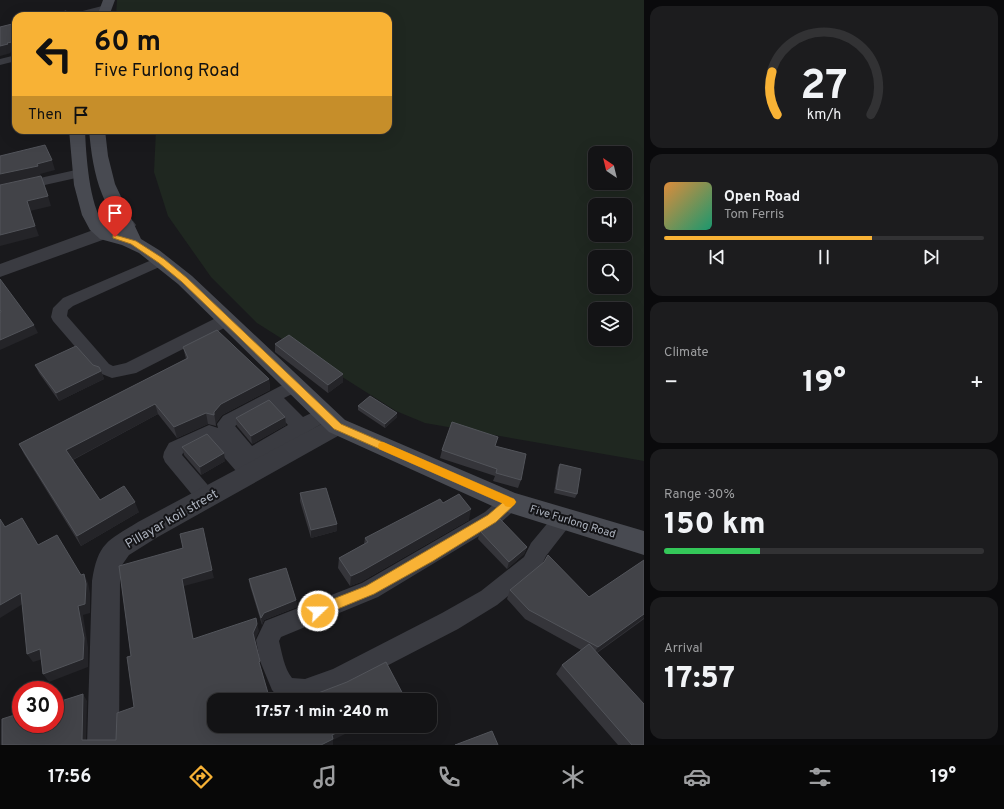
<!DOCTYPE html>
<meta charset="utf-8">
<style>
:root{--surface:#131315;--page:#1c1c1e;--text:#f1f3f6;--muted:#9d9ea0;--line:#323234;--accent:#f8b235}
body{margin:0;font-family:Overpass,sans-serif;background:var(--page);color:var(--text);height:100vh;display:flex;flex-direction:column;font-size:15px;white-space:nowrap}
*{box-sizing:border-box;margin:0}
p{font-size:13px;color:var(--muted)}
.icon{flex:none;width:22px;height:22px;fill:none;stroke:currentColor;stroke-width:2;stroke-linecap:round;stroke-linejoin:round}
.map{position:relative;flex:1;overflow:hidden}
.panel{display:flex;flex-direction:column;gap:6px;padding:6px;background:#0a0a0c;width:360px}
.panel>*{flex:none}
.hud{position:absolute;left:12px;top:12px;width:380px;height:122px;border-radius:12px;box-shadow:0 4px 16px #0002,0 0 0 1px var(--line);background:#f8b235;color:#111;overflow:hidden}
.needle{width:26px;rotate:325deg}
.fabs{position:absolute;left:588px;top:146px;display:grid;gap:8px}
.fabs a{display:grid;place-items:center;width:44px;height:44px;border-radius:8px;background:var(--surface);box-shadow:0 4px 16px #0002,0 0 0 1px var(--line);font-size:20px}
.speed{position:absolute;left:12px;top:681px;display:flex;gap:8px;font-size:20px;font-weight:700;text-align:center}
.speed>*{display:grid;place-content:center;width:52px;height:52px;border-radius:50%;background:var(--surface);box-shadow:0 4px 16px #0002,0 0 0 1px var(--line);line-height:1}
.speed .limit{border:6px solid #d22;background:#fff;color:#111}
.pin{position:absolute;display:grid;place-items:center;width:34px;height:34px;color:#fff;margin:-41px -17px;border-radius:50% 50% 50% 0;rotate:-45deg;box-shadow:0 0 4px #0007}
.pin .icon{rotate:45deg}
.me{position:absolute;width:44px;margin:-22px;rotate:68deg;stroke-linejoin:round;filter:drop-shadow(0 0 3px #0008)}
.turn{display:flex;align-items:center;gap:14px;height:84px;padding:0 16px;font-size:18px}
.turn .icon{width:52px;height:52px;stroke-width:2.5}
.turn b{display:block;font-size:28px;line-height:34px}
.then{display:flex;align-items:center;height:38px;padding:0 16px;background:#0003;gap:8px;font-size:15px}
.big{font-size:30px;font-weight:800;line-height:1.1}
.panel .card{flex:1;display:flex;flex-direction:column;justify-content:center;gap:6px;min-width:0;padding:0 14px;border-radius:12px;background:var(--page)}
.panel .dial{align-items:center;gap:0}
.dial svg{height:104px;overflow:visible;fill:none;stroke:var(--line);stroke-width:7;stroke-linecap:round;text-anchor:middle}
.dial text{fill:var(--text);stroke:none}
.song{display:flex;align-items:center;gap:12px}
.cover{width:48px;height:48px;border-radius:6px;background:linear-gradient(135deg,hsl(30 70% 55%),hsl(160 70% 35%))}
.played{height:4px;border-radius:2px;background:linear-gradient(90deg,var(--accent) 65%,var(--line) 65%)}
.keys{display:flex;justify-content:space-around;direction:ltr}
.heat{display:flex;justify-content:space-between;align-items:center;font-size:22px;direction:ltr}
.charge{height:6px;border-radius:3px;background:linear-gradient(90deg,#34c759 30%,var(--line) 0)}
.trip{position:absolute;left:207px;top:693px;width:230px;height:40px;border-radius:12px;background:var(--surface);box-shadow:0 4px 16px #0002,0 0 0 1px var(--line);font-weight:800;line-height:40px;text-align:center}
.tabs{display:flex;height:64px;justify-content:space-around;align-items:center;background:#080808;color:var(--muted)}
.tabs .icon{width:28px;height:28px}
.tabs .active{color:var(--accent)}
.tabs b{font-size:18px;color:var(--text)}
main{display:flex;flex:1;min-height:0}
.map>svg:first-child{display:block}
.green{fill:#1f2720;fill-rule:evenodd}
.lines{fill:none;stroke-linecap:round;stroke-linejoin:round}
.minor{fill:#3a3b41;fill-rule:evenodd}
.tertiary{fill:#3a3b41;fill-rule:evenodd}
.secondary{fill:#484a51;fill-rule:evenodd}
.wall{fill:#35353a}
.shaded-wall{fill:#242428}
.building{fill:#424348;stroke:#52545a}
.route{fill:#f8b235;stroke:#a17422}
.slow{fill:#f59e0b}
.labels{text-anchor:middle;stroke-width:4;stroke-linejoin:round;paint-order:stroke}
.street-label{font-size:11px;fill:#abb1bc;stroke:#141417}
.near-street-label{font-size:13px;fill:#abb1bc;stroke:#141417}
</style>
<main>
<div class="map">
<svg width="644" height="745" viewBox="0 0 644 745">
<rect width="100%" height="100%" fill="#19191c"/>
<path class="green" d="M117 0H644V461L425 423 396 411 257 323 211 277 168 216 154 172 156 130H388V16H116ZM595 153H625V183H595ZM595 205H625V235H595ZM595 257H625V287H595ZM595 309H625V339H595Z"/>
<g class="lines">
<g class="minor">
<path d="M106 5 111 8 109 10 85 16H69L71 14Z"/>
<path d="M16 55V61L0 65V59Z"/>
<path d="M80 169 85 170 86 173 85 176 0 195V187Z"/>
<path d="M161 256 166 258 168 261 166 264 73 306 68 310 67 316 109 364 113 366 126 363 220 316 226 315 232 316 234 320 232 324 136 373 112 378 97 372 53 321 51 317 53 308 63 298Z"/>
<path d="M294 379 300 380 303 385 300 390 284 398 303 417 324 407 330 409 333 414 330 419 253 464 260 473 257 479 250 481 243 479 209 440 183 453 182 455 213 491 216 497 213 503 206 505 199 503 165 462 163 457 164 452 169 443 209 425 218 428 217 424 223 416ZM270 406 288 425 252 446 235 426Z"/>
<path d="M510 494 517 496 520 502 517 508 499 524 378 597 281 637 279 641C282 653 284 668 292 678L305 679 333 669 442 613 481 591 524 557 531 543 556 513 563 510 570 513 573 519 570 525 546 556 539 571 497 605 458 629 346 687 313 700H284L278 697 272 690 260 661 256 640 265 621 362 583 485 512 503 496Z"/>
</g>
<g class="tertiary">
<path d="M127 220 133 221 136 225 133 229 0 277V264L96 229Z"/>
<path d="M337 417 345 420 349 426 345 432 156 538 129 555 122 565 120 581 119 745H87L92 581C98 543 107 541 138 522L329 420Z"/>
</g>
<g class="secondary">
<path d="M103 0H115L109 16H97Z"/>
<path d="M69 130H85C86 154 89 205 104 224 109 229 114 232 120 233 114 220 107 207 102 194 94 174 91 152 89 130H105L108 156 115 184 141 239 159 250 192 276 345 420 515 493 644 531V555L501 510 329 432 178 284 139 253 122 245 100 239 90 230 82 215 74 185Z"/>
</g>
</g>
<g class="wall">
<path d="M275 344 343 374V382L328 393 275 352Z"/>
<path d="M183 347 269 379 270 390 222 415 216 423V426L208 424 177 438 158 414 73 460 100 500 139 512 81 546 24 454 19 444 186 359Z"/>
<path d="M35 365H93L101 371 104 379 59 401 39 373Z"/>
<path d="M358 406 397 417 385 428 358 410Z"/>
<path d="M285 417 286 425 252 444 237 426 236 418Z"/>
<path d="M495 446 521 480 518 488 493 481 495 476 440 458 442 450Z"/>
<path d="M182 447 225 461 201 475 184 455Z"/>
<path d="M560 464 577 494 575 498 554 493 558 467Z"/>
<path d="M300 493 337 524V531L311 538 300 501Z"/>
<path d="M443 503 469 520 361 582 350 586 338 568 339 558 364 544 365 538Z"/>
<path d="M480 531 527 547 524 554 507 569 478 539Z"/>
<path d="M644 560V619L597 653 644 745H618L556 674 562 665 581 650 525 619 507 599 510 590 589 597Z"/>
<path d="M249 579 296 600 297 607 264 620 262 625 250 586Z"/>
</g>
<g class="shaded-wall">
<path d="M16 41V51L10 52 11 53 0 56V46L7 43Z"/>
<path d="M52 160 55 170 40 174 41 176 0 185V174L37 164Z"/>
<path d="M48 196 51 206 30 211 39 236 0 246V235L27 201Z"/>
<path d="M34 325 38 333 0 350V340Z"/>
<path d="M101 371 104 379 59 401 56 393Z"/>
<path d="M343 374V382L328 393V385Z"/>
<path d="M269 379 270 390 222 415 216 423V426L214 412 221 404Z"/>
<path d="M155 404 158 414 70 461 66 450Z"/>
<path d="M206 413 208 424 177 438 174 427Z"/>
<path d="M397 413V417L385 428V424Z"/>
<path d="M285 417 286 425 252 444 251 436Z"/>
<path d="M224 453 225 461 201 475 200 467Z"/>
<path d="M135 502 139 512 81 546 77 536Z"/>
<path d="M471 509 469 520 361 582 350 586 351 576Z"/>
<path d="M337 524V531L311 538V530Z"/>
<path d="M527 547 524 554 507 569 509 562Z"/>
<path d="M212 570 214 578 184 586 195 646 193 639 182 579Z"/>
<path d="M84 574 88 583 90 593V613L83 615 88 647V667L49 682 43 674 78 606Z"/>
<path d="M21 593 26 602 0 618V605Z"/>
<path d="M296 600 297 607 264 620 262 625 261 618 264 613Z"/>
<path d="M644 614V618L592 656 598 647Z"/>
<path d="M257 624 259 631 255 640 253 633Z"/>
<path d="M40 649 46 658 33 662 27 654Z"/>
<path d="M83 694 87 701 86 745 82 740Z"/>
<path d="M350 726H361L333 740V745H321L332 735Z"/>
</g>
<g class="building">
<path d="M66 11 72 16H46Z"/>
<path d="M16 23V41L7 43 8 44 0 46V27Z"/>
<path d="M45 145 52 160 37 164 38 166 0 174V156Z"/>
<path d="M41 176 48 196 27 201 35 226 0 235V185Z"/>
<path d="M0 279 34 325 0 340V312H1L0 309Z"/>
<path d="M217 330 269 379 221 404 214 412V415L206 413 174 427 155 404 66 450 100 500 124 486 135 502 77 536 19 444 188 358 183 347Z"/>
<path d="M289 335 343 374 328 385 275 344Z"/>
<path d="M76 346 93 365 99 367 101 371 56 393 35 365Z"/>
<path d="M370 396 397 413 385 424 358 406Z"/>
<path d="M269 400 285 417 251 436 236 418Z"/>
<path d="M452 422 498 437 495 446 526 454 521 480 496 473 497 469 442 450Z"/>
<path d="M207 434 224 453 200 467 182 447Z"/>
<path d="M560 464 581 469 577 494 556 489Z"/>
<path d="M326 488 337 524 311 530 300 493Z"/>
<path d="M459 494 471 509 362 571 351 576 339 558 368 542 365 538 440 499 443 503Z"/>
<path d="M22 518 38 545 57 535 81 575 84 574 86 584 85 604 78 606 84 638 83 659 43 674 40 649 27 654 21 593 0 605V519L5 527Z"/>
<path d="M500 519 527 547 509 562 480 531Z"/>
<path d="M203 528 212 570 182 579 193 639 256 618 257 624 253 633 260 661 259 662 270 700H214V726H350L332 735 333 739 321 745H2V719L21 713V724H55V703L83 694 82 740H116L117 713 134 707 127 657 131 656 119 566 183 548 180 534Z"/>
<path d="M548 555 589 597 644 560V614L598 647 529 610 510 590 544 562Z"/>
<path d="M286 568 296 600 264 613 261 618 249 579Z"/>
<path d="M589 644 644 704V745H632L562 665Z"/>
<path d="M386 662 405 698 401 700H291L301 695H313L347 682Z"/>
<path d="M492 731 498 745H455Z"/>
</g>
<path class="route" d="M113 235H115L136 241 164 259 187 278 341 424 514 499 516 502 514 505 496 522 433 561 374 594 318 617 313 615 312 611 313 607 366 586 488 515 502 503 334 429 182 282 159 263 131 244 113 238Z"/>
<path class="slow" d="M383 442 514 499 516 502C513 507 510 508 505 506L504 504 379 449 378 446 379 443Z"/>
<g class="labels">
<g class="street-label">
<text transform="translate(573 521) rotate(17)" y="4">Five Furlong Road</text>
</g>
<g class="near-street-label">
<text transform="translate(171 518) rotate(-30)" y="5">Pillayar koil street</text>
</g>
</g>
</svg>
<div class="fabs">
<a><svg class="needle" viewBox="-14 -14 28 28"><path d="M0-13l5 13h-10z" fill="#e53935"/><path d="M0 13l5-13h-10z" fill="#9d9ea0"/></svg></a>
<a><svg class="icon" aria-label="sound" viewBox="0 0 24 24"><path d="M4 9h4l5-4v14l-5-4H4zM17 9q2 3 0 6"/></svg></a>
<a><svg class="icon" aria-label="search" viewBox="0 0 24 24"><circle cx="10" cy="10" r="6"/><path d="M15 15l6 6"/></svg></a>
<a><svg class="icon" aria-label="layers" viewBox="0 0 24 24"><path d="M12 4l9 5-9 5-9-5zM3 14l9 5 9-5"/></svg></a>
</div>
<div class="speed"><div class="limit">30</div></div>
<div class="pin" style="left:115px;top:237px;background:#d93025"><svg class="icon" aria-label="arrive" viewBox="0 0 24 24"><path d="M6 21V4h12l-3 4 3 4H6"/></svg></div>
<svg class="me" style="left:318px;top:611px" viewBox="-20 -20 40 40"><circle r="17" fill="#f8b235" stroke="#fff" stroke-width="3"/><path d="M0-11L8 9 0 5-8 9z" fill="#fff"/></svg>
<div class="trip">17:57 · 1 min · 240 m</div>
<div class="hud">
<div class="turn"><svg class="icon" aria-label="left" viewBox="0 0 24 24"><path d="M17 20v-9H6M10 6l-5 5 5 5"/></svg><div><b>60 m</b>Five Furlong Road</div></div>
<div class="then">Then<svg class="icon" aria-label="arrive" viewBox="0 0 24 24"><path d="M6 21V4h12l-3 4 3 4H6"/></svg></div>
</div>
</div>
<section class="panel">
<div class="card dial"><svg viewBox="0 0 100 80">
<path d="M14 69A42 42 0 1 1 86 69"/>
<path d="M14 69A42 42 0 0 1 10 36" stroke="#f8b235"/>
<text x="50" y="56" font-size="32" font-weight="700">27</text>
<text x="50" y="72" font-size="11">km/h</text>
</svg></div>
<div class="card">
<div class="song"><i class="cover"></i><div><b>Open Road</b><p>Tom Ferris</p></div></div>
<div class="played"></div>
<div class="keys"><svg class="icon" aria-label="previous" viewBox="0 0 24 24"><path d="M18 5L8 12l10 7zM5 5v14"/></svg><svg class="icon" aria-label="pause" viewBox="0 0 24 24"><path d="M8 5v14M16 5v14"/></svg><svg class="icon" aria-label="next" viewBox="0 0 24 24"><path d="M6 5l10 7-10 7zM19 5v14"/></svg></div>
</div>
<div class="card"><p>Climate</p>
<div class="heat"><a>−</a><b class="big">19°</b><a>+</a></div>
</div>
<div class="card"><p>Range · 30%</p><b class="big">150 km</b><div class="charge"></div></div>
<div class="card"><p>Arrival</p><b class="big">17:57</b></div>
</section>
</main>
<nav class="tabs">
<b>17:56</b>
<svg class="icon active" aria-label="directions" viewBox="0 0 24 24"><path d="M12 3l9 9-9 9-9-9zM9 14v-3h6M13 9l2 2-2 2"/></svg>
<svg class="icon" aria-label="music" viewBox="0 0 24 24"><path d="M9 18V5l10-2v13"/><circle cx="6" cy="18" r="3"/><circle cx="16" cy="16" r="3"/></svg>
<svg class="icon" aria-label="phone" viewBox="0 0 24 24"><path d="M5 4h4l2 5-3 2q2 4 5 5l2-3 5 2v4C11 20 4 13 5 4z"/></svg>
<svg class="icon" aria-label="climate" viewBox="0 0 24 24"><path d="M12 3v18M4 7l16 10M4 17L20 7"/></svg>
<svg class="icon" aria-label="car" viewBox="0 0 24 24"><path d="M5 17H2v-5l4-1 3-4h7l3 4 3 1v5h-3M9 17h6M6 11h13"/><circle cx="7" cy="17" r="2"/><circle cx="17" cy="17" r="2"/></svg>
<svg class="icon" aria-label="filters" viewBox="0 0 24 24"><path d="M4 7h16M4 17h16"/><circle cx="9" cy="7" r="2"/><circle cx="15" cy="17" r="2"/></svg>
<b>19°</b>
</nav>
